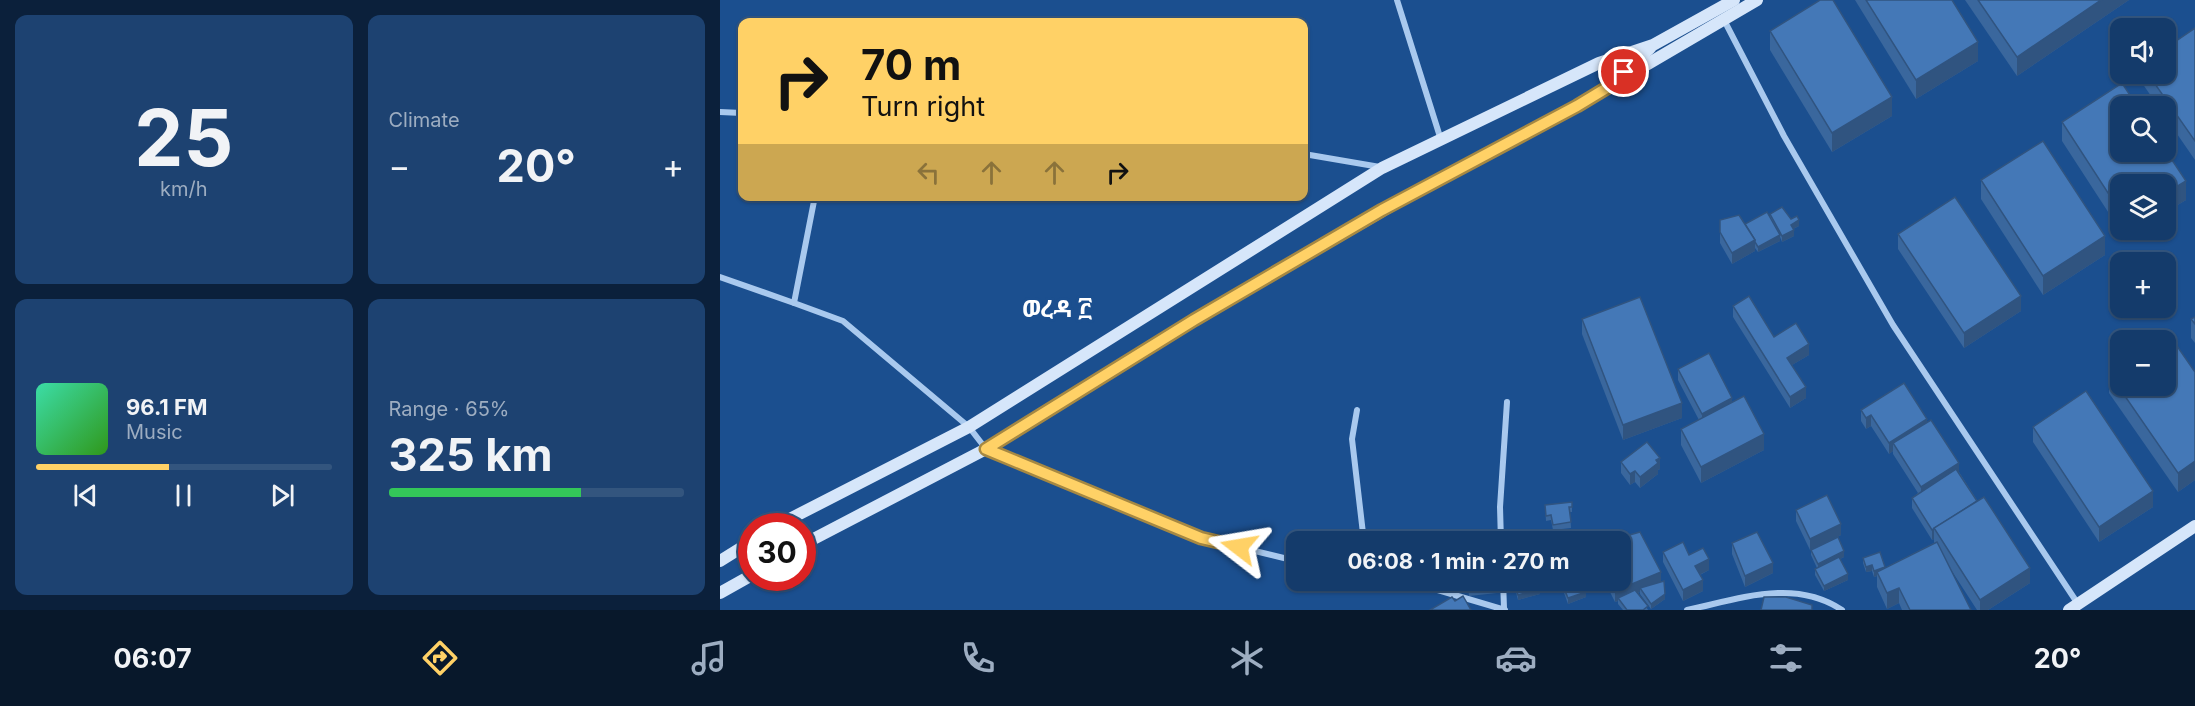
<!DOCTYPE html>
<meta charset="utf-8">
<style>
:root{--surface:#143b6b;--page:#1d4271;--text:#f1f3f6;--muted:#9dadc1;--line:#33557e;--accent:#ffd166}
body{margin:0;font-family:Inter,"Noto Sans Ethiopic",sans-serif;background:var(--page);color:var(--text);height:100vh;display:flex;flex-direction:column;font-size:22px;white-space:nowrap}
*{box-sizing:border-box;margin:0}
p{font-size:20px;color:var(--muted)}
.icon{flex:none;width:33px;height:33px;fill:none;stroke:currentColor;stroke-width:2;stroke-linecap:round;stroke-linejoin:round}
.map{position:relative;flex:1;overflow:hidden}
.panel{display:flex;flex-direction:column;gap:15px;padding:15px;background:#0b203b;width:720px}
.panel>*{flex:none}
.guide{position:absolute;left:18px;top:18px;width:570px;height:183px;border-radius:12px;box-shadow:0 2px 4px #0004,0 0 0 2px var(--line);background:#ffd166;color:#111;overflow:hidden}
.tools{position:absolute;left:1390px;top:18px;display:grid;gap:12px}
.tools a{display:grid;place-items:center;width:66px;height:66px;border-radius:12px;background:var(--surface);box-shadow:0 2px 4px #0004,0 0 0 2px var(--line);font-size:30px}
.speed{position:absolute;left:18px;top:513px;display:flex;gap:12px;font-size:30px;font-weight:700;text-align:center}
.speed>*{display:grid;place-content:center;width:78px;height:78px;border-radius:50%;background:var(--surface);box-shadow:0 2px 4px #0004,0 0 0 2px var(--line);line-height:1}
.speed .limit{border:9px solid #d22;background:#fff;color:#111}
.pin{position:absolute;display:grid;place-items:center;width:51px;height:51px;color:#fff;margin:-26px;border:3px solid #fff;border-radius:50%;box-shadow:0 2px 6px #0007}
.me{position:absolute;width:66px;margin:-33px;rotate:284deg;stroke-linejoin:round;filter:drop-shadow(0 0 4px #0008)}
.turn{display:flex;align-items:center;gap:21px;height:126px;padding:0 24px;font-size:27px}
.turn .icon{width:78px;height:78px;stroke-width:2.5}
.turn b{display:block;font-size:42px;line-height:51px}
.lanes{display:flex;align-items:center;height:57px;padding:0 24px;background:#0003;justify-content:center;gap:30px;direction:ltr}
.lanes .off{opacity:.35}
.big{font-size:45px;font-weight:700;line-height:1.1}
.panel .card{flex:1;display:flex;flex-direction:column;justify-content:center;gap:9px;min-width:0;padding:0 21px;border-radius:12px;background:var(--page)}
.panel .dial{align-items:center;gap:0}
.dial b{font-size:78px;line-height:1}
.song{display:flex;align-items:center;gap:18px}
.cover{width:72px;height:72px;border-radius:9px;background:linear-gradient(135deg,hsl(160 70% 55%),hsl(110 70% 35%))}
.played{height:6px;border-radius:3px;background:linear-gradient(90deg,var(--accent) 45%,var(--line) 45%)}
.keys{display:flex;justify-content:space-around;direction:ltr}
.heat{display:flex;justify-content:space-between;align-items:center;font-size:33px;direction:ltr}
.charge{height:9px;border-radius:4px;background:linear-gradient(90deg,#34c759 65%,var(--line) 0)}
.panel .tiles{flex:1;display:grid;gap:15px;grid-template-columns:repeat(2,1fr)}
.trip{position:absolute;left:566px;top:531px;width:345px;height:60px;border-radius:12px;background:var(--surface);box-shadow:0 2px 4px #0004,0 0 0 2px var(--line);font-weight:700;line-height:60px;text-align:center}
.menu{display:flex;height:96px;justify-content:space-around;align-items:center;background:#08182b;color:var(--muted)}
.menu .icon{width:42px;height:42px}
.menu .selected{color:var(--accent)}
.menu b{font-size:27px;color:var(--text)}
main{display:flex;flex:1;min-height:0}
.map>svg:first-child{display:block}
.lines{fill:none;stroke-linecap:round;stroke-linejoin:round}
.street{stroke:#a9c9ee;stroke-width:6}
.secondary{stroke:#d6e6fa;stroke-width:12}
.wall{fill:#3a679d}
.shaded-wall{fill:#305480}
.building{fill:#4478b7;stroke:#305480;stroke-width:1.5}
.route-casing{stroke:#a68842;stroke-width:15}
.route{stroke:#ffd166;stroke-width:10}
.labels{text-anchor:middle;stroke-width:6;stroke-linejoin:round;paint-order:stroke}
.district-label{font-size:24px;font-weight:bold;fill:#fff;stroke:#1b4f8f}
</style>
<main>
<section class="panel">
<div class="tiles">
<div class="card dial"><b>25</b><p>km/h</p></div>
<div class="card"><p>Climate</p>
<div class="heat"><a>−</a><b class="big">20°</b><a>+</a></div>
</div>
<div class="card">
<div class="song"><i class="cover"></i><div><b>96.1 FM</b><p>Music</p></div></div>
<div class="played"></div>
<div class="keys"><svg class="icon" aria-label="previous" viewBox="0 0 24 24"><path d="M18 5L8 12l10 7zM5 5v14"/></svg><svg class="icon" aria-label="pause" viewBox="0 0 24 24"><path d="M8 5v14M16 5v14"/></svg><svg class="icon" aria-label="next" viewBox="0 0 24 24"><path d="M6 5l10 7-10 7zM19 5v14"/></svg></div>
</div>
<div class="card"><p>Range · 65%</p><b class="big">325 km</b><div class="charge"></div></div>
</div>
</section>
<div class="map">
<svg width="1475" height="610" viewBox="0 0 1475 610">
<rect width="100%" height="100%" fill="#1b4f8f"/>
<g class="lines">
<g class="street">
<path d="M677 0 721 140"/>
<path d="M1003 18 1064 136 1173 325 1358 604"/>
<path d="M0 112 22 113"/>
<path d="M584 154 660 167"/>
<path d="M95 196 74 303 123 321 249 427 266 449 481 538 576 561"/>
<path d="M0 277 74 303"/>
<path d="M637 410 632 439 644 542"/>
<path d="M781 542 780 507 787 402"/>
<path d="M684 580 785 610"/>
<path d="M783 580 784 608"/>
<path d="M967 610C1019 599 1074 578 1122 610"/>
</g>
<g class="secondary">
<path d="M909 75 1037 0"/>
<path d="M56 526 249 427 662 168 879 63 933 45 1014 0"/>
<path d="M82 545 266 449 474 320 702 188 857 106 889 86 930 48"/>
<path d="M0 561 32 541"/>
<path d="M0 593 32 575"/>
<path d="M1349 610 1475 526"/>
</g>
</g>
<g class="wall">
<path d="M1135 0H1232L1258 61 1196 99Z"/>
<path d="M1245 0H1409L1297 76Z"/>
<path d="M1475 28V160L1446 118V106H1438L1422 83V74H1446Z"/>
<path d="M1050 31 1172 116 1112 152 1050 50Z"/>
<path d="M1402 83 1417 106H1401V152H1446V151L1466 181V200L1446 212V184H1401V230H1419L1405 238 1342 141V122Z"/>
<path d="M1261 180 1385 255 1323 295 1261 199Z"/>
<path d="M1050 214 1071 219 1079 226 1073 229 1074 236 1062 242 1060 237V241L1038 252 1035 248V251L1012 264 1000 243V220L1025 225 1050 216Z"/>
<path d="M1178 234 1301 311 1244 348 1178 249Z"/>
<path d="M1013 306 1054 337 1089 355 1072 365 1086 398 1070 408 1013 317Z"/>
<path d="M1475 317V343L1471 338V319Z"/>
<path d="M862 319 962 418 903 440 862 334Z"/>
<path d="M958 369 1012 402 1044 450 981 483 961 445V429L979 420 958 380Z"/>
<path d="M1475 372V480L1458 492 1389 393V373Z"/>
<path d="M1141 410 1207 422 1310 583 1268 610H1257L1226 562 1251 610H1182L1179 603 1167 609 1157 587V576L1154 577 1152 571 1146 572 1143 563V558L1165 568 1214 543V539L1212 540 1192 508V498L1198 493 1173 454V451L1169 454 1151 426 1146 429 1141 421Z"/>
<path d="M1313 427 1433 507 1379 542 1313 442Z"/>
<path d="M901 462 940 469 938 470V474L920 488 915 482 910 485 901 473Z"/>
<path d="M825 505 852 507V512H850L851 528 833 530 831 520 826 521Z"/>
<path d="M1076 510 1121 535 1090 550 1076 521Z"/>
<path d="M1012 543 1053 573 1025 587 1012 554Z"/>
<path d="M1091 550 1124 557 1120 559 1128 580 1104 591 1095 575V569L1097 568 1091 555Z"/>
<path d="M943 552 969 555 989 570 980 575 983 591 963 601 943 562Z"/>
<path d="M747 580H777V593L749 596Z"/>
<path d="M793 580H818L820 594 798 600Z"/>
<path d="M823 580H845V586L846 580 866 597 848 604 843 590 824 592Z"/>
<path d="M884 580 941 582 945 599 931 609 920 594V592L918 593 928 610H903L898 604V601L895 602Z"/>
</g>
<g class="shaded-wall">
<path d="M1381 0H1409L1297 76V57Z"/>
<path d="M1258 42V61L1196 99V80Z"/>
<path d="M1172 97V116L1112 152V133Z"/>
<path d="M1466 181V200L1446 212V193Z"/>
<path d="M1079 220V226L1071 230V225Z"/>
<path d="M1074 230V236L1062 242V236Z"/>
<path d="M1405 230H1419L1405 238Z"/>
<path d="M1060 235V241L1038 252V247Z"/>
<path d="M1385 236V255L1323 295V276Z"/>
<path d="M1035 240V251L1012 264V253Z"/>
<path d="M1301 296V311L1244 348V333Z"/>
<path d="M1089 344V355L1067 368V358Z"/>
<path d="M1086 387V398L1070 408V397Z"/>
<path d="M1012 398V409L982 424V414Z"/>
<path d="M962 403V418L903 440V425Z"/>
<path d="M1151 415V426L1146 429V418Z"/>
<path d="M1207 419V430L1173 443V451L1169 454V443Z"/>
<path d="M1044 434V450L981 483V467Z"/>
<path d="M940 458V469L938 470V474L920 488V477Z"/>
<path d="M1475 461V480L1458 492V473Z"/>
<path d="M1239 463V473L1201 497V487Z"/>
<path d="M915 471V482L910 485V474Z"/>
<path d="M1433 491V507L1379 542V527Z"/>
<path d="M1121 524V535L1090 550V539Z"/>
<path d="M1214 528V539L1212 540V530Z"/>
<path d="M1124 551V557L1098 570V564Z"/>
<path d="M989 559V570L975 577V566Z"/>
<path d="M1053 563V573L1025 587V576Z"/>
<path d="M1152 565V571L1146 572V567Z"/>
<path d="M1165 567 1157 572V576L1154 577V571Z"/>
<path d="M1310 568V583L1268 610H1260V600Z"/>
<path d="M941 572V583L920 588V592L900 600 898 598V601L895 602V591Z"/>
<path d="M1128 574V580L1104 591V586Z"/>
<path d="M983 580V591L963 601V590Z"/>
<path d="M1179 588V603L1167 609V593Z"/>
<path d="M820 589V594L798 600V595Z"/>
<path d="M866 592V597L848 604V598Z"/>
<path d="M945 594V599L931 609V604Z"/>
</g>
<g class="building">
<path d="M1100 0H1113L1172 97 1112 133 1050 31Z"/>
<path d="M1146 0H1232L1258 42 1196 80Z"/>
<path d="M1258 0H1381L1297 57Z"/>
<path d="M1475 28V141L1428 74H1446V48Z"/>
<path d="M1402 83 1417 106H1401V152H1446V151L1466 181 1446 193V184H1401V213L1342 122Z"/>
<path d="M1323 141 1385 236 1323 276 1261 180Z"/>
<path d="M1235 197 1301 296 1244 333 1178 234Z"/>
<path d="M1062 207 1071 219 1077 216 1079 220 1071 225 1074 230 1062 236 1050 214Z"/>
<path d="M1047 212 1060 235 1038 247 1035 242V240L1025 224Z"/>
<path d="M1019 215 1035 240 1012 253 1000 232V220Z"/>
<path d="M1029 296 1054 337 1076 323 1089 344 1067 358 1086 387 1070 397 1013 306Z"/>
<path d="M920 297 962 403 903 425 862 319Z"/>
<path d="M1475 317V324L1471 319Z"/>
<path d="M1448 333 1475 372V461L1458 473 1389 373 1401 366V386H1446V340H1438Z"/>
<path d="M989 353 1012 398 982 414 958 369Z"/>
<path d="M1184 383 1207 419 1169 443 1151 415 1146 418 1141 410Z"/>
<path d="M1366 391 1433 491 1379 527 1313 427Z"/>
<path d="M1024 396 1044 434 981 467 961 429Z"/>
<path d="M1211 420 1239 463 1201 487 1173 443Z"/>
<path d="M927 442 940 458 936 460 938 463 920 477 915 471 910 474 901 462Z"/>
<path d="M1236 469 1257 501 1212 530 1192 498Z"/>
<path d="M1107 495 1121 524 1090 539 1076 510Z"/>
<path d="M1264 497 1310 568 1260 600 1214 528Z"/>
<path d="M852 502V507H849L851 522 833 525 831 515 826 516 825 505Z"/>
<path d="M920 532 941 572 895 591 890 580H900V542H897L906 536Z"/>
<path d="M1037 532 1053 563 1025 576 1012 543Z"/>
<path d="M1118 537 1124 551 1098 564 1091 550Z"/>
<path d="M963 542 969 555 983 548 989 559 975 566 983 580 963 590 943 552Z"/>
<path d="M1217 542 1251 610H1190L1179 588 1167 593 1157 572Z"/>
<path d="M1160 552 1165 567 1154 571 1152 565 1146 567 1143 558Z"/>
<path d="M1119 557 1128 574 1104 586 1095 569Z"/>
<path d="M748 580H777V582L749 585Z"/>
<path d="M794 580H818L820 589 798 595Z"/>
<path d="M824 580H845V584L824 587Z"/>
<path d="M846 580H862L866 592 848 598 843 586 848 585Z"/>
<path d="M944 581 945 594 931 604 920 588Z"/>
<path d="M915 590 928 606 923 610H907L898 598Z"/>
<path d="M743 596 751 610H710L732 597 735 601Z"/>
<path d="M1044 597H1066L1092 605V610H1041Z"/>
</g>
<g class="lines">
<g class="route-casing">
<path id="route" d="M519 547 481 538 266 449 474 320 662 210 857 106 890 86 904 72"/>
</g>
<use href="#route" class="route"/>
</g>
<g class="labels">
<g class="district-label">
<text x="337" y="317">ወረዳ ፫</text>
</g>
</g>
</svg>
<div class="tools">
<a><svg class="icon" aria-label="sound" viewBox="0 0 24 24"><path d="M4 9h4l5-4v14l-5-4H4zM17 9q2 3 0 6"/></svg></a>
<a><svg class="icon" aria-label="search" viewBox="0 0 24 24"><circle cx="10" cy="10" r="6"/><path d="M15 15l6 6"/></svg></a>
<a><svg class="icon" aria-label="layers" viewBox="0 0 24 24"><path d="M12 4l9 5-9 5-9-5zM3 14l9 5 9-5"/></svg></a>
<a>+</a>
<a>−</a>
</div>
<div class="speed"><div class="limit">30</div></div>
<div class="pin" style="left:904px;top:72px;background:#d93025"><svg class="icon" aria-label="arrive" viewBox="0 0 24 24"><path d="M6 21V4h12l-3 4 3 4H6"/></svg></div>
<svg class="me" style="left:519px;top:547px" viewBox="-20 -20 40 40"><path d="M0-17L14 15 0 8-14 15z" fill="#ffd166" stroke="#fff" stroke-width="4"/></svg>
<div class="trip">06:08 · 1 min · 270 m</div>
<div class="guide">
<div class="turn"><svg class="icon" aria-label="right" viewBox="0 0 24 24"><path d="M7 20v-9h11M14 6l5 5-5 5"/></svg><div><b>70 m</b>Turn right</div></div>
<div class="lanes"><svg class="icon off" aria-label="left" viewBox="0 0 24 24"><path d="M17 20v-9H6M10 6l-5 5 5 5"/></svg><svg class="icon off" aria-label="ahead" viewBox="0 0 24 24"><path d="M12 20V5M6 11l6-6 6 6"/></svg><svg class="icon off" aria-label="ahead" viewBox="0 0 24 24"><path d="M12 20V5M6 11l6-6 6 6"/></svg><svg class="icon" aria-label="right" viewBox="0 0 24 24"><path d="M7 20v-9h11M14 6l5 5-5 5"/></svg></div>
</div>
</div>
</main>
<nav class="menu">
<b>06:07</b>
<svg class="icon selected" aria-label="directions" viewBox="0 0 24 24"><path d="M12 3l9 9-9 9-9-9zM9 14v-3h6M13 9l2 2-2 2"/></svg>
<svg class="icon" aria-label="music" viewBox="0 0 24 24"><path d="M9 18V5l10-2v13"/><circle cx="6" cy="18" r="3"/><circle cx="16" cy="16" r="3"/></svg>
<svg class="icon" aria-label="phone" viewBox="0 0 24 24"><path d="M5 4h4l2 5-3 2q2 4 5 5l2-3 5 2v4C11 20 4 13 5 4z"/></svg>
<svg class="icon" aria-label="climate" viewBox="0 0 24 24"><path d="M12 3v18M4 7l16 10M4 17L20 7"/></svg>
<svg class="icon" aria-label="car" viewBox="0 0 24 24"><path d="M5 17H2v-5l4-1 3-4h7l3 4 3 1v5h-3M9 17h6M6 11h13"/><circle cx="7" cy="17" r="2"/><circle cx="17" cy="17" r="2"/></svg>
<svg class="icon" aria-label="filters" viewBox="0 0 24 24"><path d="M4 7h16M4 17h16"/><circle cx="9" cy="7" r="2"/><circle cx="15" cy="17" r="2"/></svg>
<b>20°</b>
</nav>
